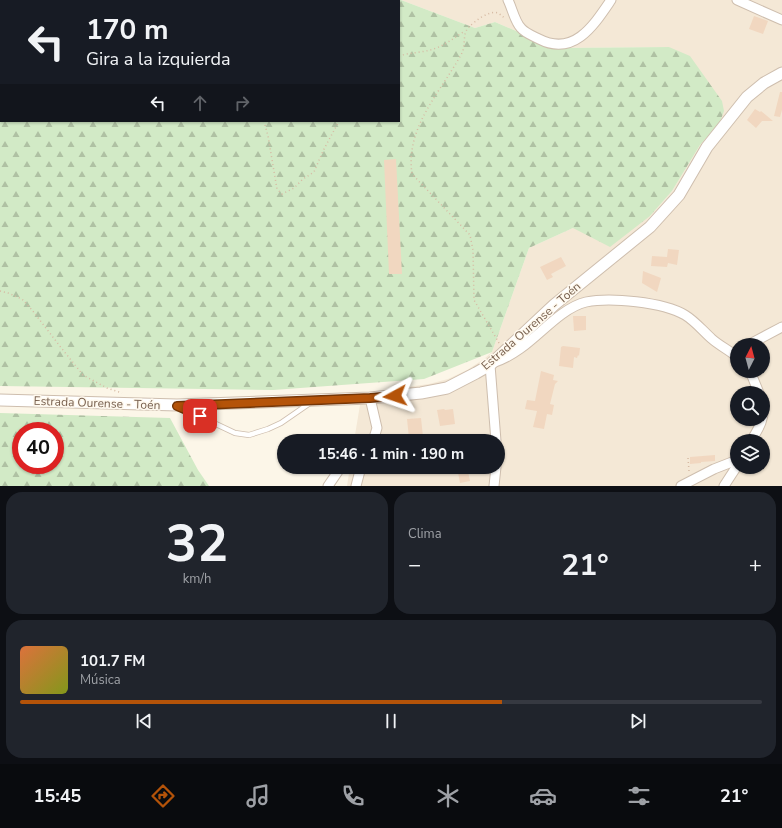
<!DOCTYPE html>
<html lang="es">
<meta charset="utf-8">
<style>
:root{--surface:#171b24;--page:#20242c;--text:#f1f3f6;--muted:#9ea1a6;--line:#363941;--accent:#b45309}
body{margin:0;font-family:"Nunito Sans",sans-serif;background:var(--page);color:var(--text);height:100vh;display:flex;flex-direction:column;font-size:15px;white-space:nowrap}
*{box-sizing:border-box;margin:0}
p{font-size:13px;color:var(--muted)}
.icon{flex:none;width:22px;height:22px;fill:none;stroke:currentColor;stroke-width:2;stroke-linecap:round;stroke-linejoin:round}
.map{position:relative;height:486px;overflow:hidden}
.drawer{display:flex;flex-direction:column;gap:6px;padding:6px;background:#0d0f14;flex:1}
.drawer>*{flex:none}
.banner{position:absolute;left:0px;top:0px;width:400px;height:122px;box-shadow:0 1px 3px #0004;background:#171b24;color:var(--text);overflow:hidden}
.needle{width:26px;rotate:6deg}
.tools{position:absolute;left:730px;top:338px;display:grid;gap:8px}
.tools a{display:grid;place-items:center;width:40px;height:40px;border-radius:50%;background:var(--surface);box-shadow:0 1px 3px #0004;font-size:20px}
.speed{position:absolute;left:12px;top:422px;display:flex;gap:8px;font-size:20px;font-weight:700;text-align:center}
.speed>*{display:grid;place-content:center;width:52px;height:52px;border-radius:50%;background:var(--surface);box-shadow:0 1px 3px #0004;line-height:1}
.speed .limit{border:6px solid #d22;background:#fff;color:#111}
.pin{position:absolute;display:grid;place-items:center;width:34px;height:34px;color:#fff;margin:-17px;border-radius:8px;box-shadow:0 2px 6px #0006}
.me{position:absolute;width:44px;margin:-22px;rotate:265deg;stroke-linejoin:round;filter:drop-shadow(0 0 3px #0008)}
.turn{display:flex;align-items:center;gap:14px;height:84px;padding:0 20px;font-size:18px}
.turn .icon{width:52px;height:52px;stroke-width:2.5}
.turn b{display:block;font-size:28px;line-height:34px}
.lanes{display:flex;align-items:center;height:38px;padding:0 20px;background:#0003;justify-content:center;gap:20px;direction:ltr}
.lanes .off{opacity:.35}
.big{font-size:30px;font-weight:700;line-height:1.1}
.drawer .widget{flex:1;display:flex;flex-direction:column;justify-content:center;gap:6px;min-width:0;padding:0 14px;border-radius:16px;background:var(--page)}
.drawer .dial{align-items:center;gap:0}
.dial b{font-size:52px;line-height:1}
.song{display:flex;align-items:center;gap:12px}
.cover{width:48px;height:48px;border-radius:6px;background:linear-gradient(135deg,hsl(20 70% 55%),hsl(70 70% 35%))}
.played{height:4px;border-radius:2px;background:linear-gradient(90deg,var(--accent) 65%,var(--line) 65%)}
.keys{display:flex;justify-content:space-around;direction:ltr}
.heat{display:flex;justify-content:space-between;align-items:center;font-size:22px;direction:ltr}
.drawer .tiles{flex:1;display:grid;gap:6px;grid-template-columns:1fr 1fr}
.widget:last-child{grid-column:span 2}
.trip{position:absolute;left:277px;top:434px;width:228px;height:40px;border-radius:20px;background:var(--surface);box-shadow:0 1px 3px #0004;font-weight:700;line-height:40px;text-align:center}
.dock{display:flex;height:64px;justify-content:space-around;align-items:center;background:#090b0e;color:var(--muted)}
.dock .icon{width:28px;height:28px}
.dock .active{color:var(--accent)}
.dock b{font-size:18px;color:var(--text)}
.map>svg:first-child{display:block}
.residential{fill:#f4e8d6;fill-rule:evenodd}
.forest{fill:url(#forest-firs);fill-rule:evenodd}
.building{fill:#f1d7c0}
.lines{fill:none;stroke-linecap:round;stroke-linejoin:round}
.service-casing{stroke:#cebeae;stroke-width:6}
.minor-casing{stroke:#cebeae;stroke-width:11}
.tertiary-casing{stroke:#cebeae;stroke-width:13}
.path{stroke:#d6baa3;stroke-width:1.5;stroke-dasharray:1 3;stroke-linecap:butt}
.service{stroke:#fff;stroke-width:4.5}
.minor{stroke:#fff;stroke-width:9}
.tertiary{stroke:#fff;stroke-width:11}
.route-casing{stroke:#753606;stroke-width:10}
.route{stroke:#b45309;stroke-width:7}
.labels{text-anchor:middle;stroke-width:3;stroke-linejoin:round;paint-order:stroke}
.street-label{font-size:12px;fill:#765e4c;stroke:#fff9ee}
</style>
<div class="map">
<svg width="782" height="486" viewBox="0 0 782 486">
<defs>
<pattern id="forest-firs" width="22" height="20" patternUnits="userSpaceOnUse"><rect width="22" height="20" fill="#d2eac6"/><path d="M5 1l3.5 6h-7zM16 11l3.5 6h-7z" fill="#afc1a3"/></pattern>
</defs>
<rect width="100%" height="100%" fill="#fcf6e8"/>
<path class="residential" d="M401 0H782V486H347L350 467H498V441H354L362 393 429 384 448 379 467 370 484 359 492 352 529 248 573 228 650 216 672 191 700 145 720 122 669 47 556 48 495 22 475 28ZM737 345H763V371H737ZM737 393H763V419H737ZM737 441H763V467H737Z"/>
<g class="forest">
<path d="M0 0H401L475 28 495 22 556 48 669 47 690 56 722 101 724 111 720 122 700 145 672 191 650 216 610 247 573 228 529 248 492 352 424 379 273 390 0 386ZM1 1H399V121H1Z"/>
<path d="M0 413 170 418 198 470 209 486H0ZM21 431H55V465H21Z"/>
</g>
<g class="building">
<path d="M754 16 768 21 763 34 749 29Z"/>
<path d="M780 92H782V110L780 117 774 116Z"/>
<path d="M755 109 760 112 761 111 773 121H762L756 128 747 120Z"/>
<path d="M396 159 402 274H389L384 160Z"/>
<path d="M668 249 679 250 677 265 668 263 667 267 651 266 652 256 667 257Z"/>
<path d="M561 257 566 266 551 274 553 277 547 280 540 267Z"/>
<path d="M643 271 661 278 657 292 642 283Z"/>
<path d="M573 316H586V330L574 331Z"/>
<path d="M563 346 580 348 579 356 578 355 577 358 574 357 573 368 559 366 561 347Z"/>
<path d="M541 371 554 375 553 380 558 381 555 384 550 404 554 405 552 415 547 414 544 429 533 427 537 411 525 409 527 400 535 401Z"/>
<path d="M444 409 445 410 453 409 455 424 440 426 437 410Z"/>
<path d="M421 418 423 437 409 438 407 419Z"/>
<path d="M715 455V461L701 462V463L690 464V457Z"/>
<path d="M457 467H467L470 481 460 483Z"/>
</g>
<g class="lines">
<g class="service-casing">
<path id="service" d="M182 408 235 433 249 435 268 429 281 423 310 403"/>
</g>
<g class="minor-casing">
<g id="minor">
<path d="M508 0C512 8 515 22 521 28 525 33 533 36 539 39 574 57 594 25 611 0"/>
<path d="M737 0 782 20"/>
<path d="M748 345 782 327"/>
<path d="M495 362C522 353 540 330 562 314 569 309 577 304 586 302 610 297 663 302 685 315 695 321 703 331 712 339 720 346 729 350 737 357"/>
<path d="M490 365 496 441"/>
<path d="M750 371 759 393"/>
<path d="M370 398 377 428 373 441"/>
<path d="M751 441C759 428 765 419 763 403"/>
<path d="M328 486 341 467"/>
<path d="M356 486 361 467"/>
<path d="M494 486 496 467"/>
<path d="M681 486 714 469 737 460"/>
<path d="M724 486 737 466"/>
</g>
</g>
<g class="tertiary-casing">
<path id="tertiary" d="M0 400 177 405 370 398 421 393 447 388 476 373 490 365 554 305 650 227 679 195 707 147 747 97 764 83 782 73"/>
</g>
<g class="path">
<path d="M214 0V1"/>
<path d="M78 1 80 0"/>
<path d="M399 56C411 52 424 53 436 48 447 44 455 37 465 31"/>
<path d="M0 63 1 62"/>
<path d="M264 121 268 136 277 189 282 194 294 188 303 179 314 172 323 151 339 121"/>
<path d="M0 291 8 293 22 299 32 310 59 345 83 375 107 388 122 393"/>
<path d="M499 343 474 300 473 250 470 235 412 174C405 127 441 92 462 53 466 45 462 33 469 27 475 21 489 10 498 13 501 15 503 17 506 19"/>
<path d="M688 458 689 471"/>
</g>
<use href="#service" class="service"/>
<use href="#minor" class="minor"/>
<use href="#tertiary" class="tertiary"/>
</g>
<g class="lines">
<g class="route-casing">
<path id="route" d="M200 416 177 406 370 398 395 396"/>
</g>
<use href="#route" class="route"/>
</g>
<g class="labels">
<g class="street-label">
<text transform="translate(531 326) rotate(-41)" y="4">Estrada Ourense - Toén</text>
<text transform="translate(97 403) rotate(2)" y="4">Estrada Ourense - Toén</text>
</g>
</g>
</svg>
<div class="tools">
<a><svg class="needle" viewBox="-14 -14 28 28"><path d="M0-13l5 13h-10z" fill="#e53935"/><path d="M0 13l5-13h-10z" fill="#9ea1a6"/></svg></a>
<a><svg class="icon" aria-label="search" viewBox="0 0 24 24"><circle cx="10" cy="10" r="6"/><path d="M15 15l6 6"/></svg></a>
<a><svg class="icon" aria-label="layers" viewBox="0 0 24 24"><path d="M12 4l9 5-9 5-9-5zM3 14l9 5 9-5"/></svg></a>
</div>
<div class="speed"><div class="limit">40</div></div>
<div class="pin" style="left:200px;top:416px;background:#d93025"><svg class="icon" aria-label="arrive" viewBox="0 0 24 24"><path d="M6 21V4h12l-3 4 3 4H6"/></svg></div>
<svg class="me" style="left:395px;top:396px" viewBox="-20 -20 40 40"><path d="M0-17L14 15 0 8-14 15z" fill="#b45309" stroke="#fff" stroke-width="4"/></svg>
<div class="trip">15:46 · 1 min · 190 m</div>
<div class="banner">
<div class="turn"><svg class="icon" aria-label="left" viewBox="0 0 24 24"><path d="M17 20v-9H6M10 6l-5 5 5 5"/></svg><div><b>170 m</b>Gira a la izquierda</div></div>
<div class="lanes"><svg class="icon" aria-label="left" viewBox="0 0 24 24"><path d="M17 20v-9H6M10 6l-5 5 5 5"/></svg><svg class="icon off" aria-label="ahead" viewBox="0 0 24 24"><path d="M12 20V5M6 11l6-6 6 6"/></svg><svg class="icon off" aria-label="right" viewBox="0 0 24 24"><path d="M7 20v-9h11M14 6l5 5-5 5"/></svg></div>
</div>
</div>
<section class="drawer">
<div class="tiles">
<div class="widget dial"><b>32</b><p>km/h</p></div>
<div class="widget"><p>Clima</p>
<div class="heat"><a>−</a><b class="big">21°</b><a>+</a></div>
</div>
<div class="widget">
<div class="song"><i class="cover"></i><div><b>101.7 FM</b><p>Música</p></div></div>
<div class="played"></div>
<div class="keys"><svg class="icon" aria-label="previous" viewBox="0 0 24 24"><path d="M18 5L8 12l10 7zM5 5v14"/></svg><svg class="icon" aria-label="pause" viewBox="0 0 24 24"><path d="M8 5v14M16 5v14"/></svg><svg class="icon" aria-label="next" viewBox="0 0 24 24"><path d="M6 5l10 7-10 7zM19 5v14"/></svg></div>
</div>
</div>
</section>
<nav class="dock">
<b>15:45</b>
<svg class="icon active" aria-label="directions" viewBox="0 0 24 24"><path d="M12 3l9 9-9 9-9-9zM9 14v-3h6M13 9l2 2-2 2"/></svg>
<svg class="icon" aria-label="music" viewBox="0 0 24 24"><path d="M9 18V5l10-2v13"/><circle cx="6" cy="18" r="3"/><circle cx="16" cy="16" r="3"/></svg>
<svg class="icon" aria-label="phone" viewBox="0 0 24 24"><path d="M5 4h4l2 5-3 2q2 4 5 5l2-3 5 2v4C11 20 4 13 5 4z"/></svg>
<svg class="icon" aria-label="climate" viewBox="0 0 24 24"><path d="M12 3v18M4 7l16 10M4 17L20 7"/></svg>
<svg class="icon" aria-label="car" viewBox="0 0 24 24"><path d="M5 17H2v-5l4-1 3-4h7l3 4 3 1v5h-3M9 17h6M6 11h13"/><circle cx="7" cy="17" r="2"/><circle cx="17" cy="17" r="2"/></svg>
<svg class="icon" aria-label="filters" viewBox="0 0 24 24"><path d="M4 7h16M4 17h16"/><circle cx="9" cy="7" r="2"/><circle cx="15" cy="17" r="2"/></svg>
<b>21°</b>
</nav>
